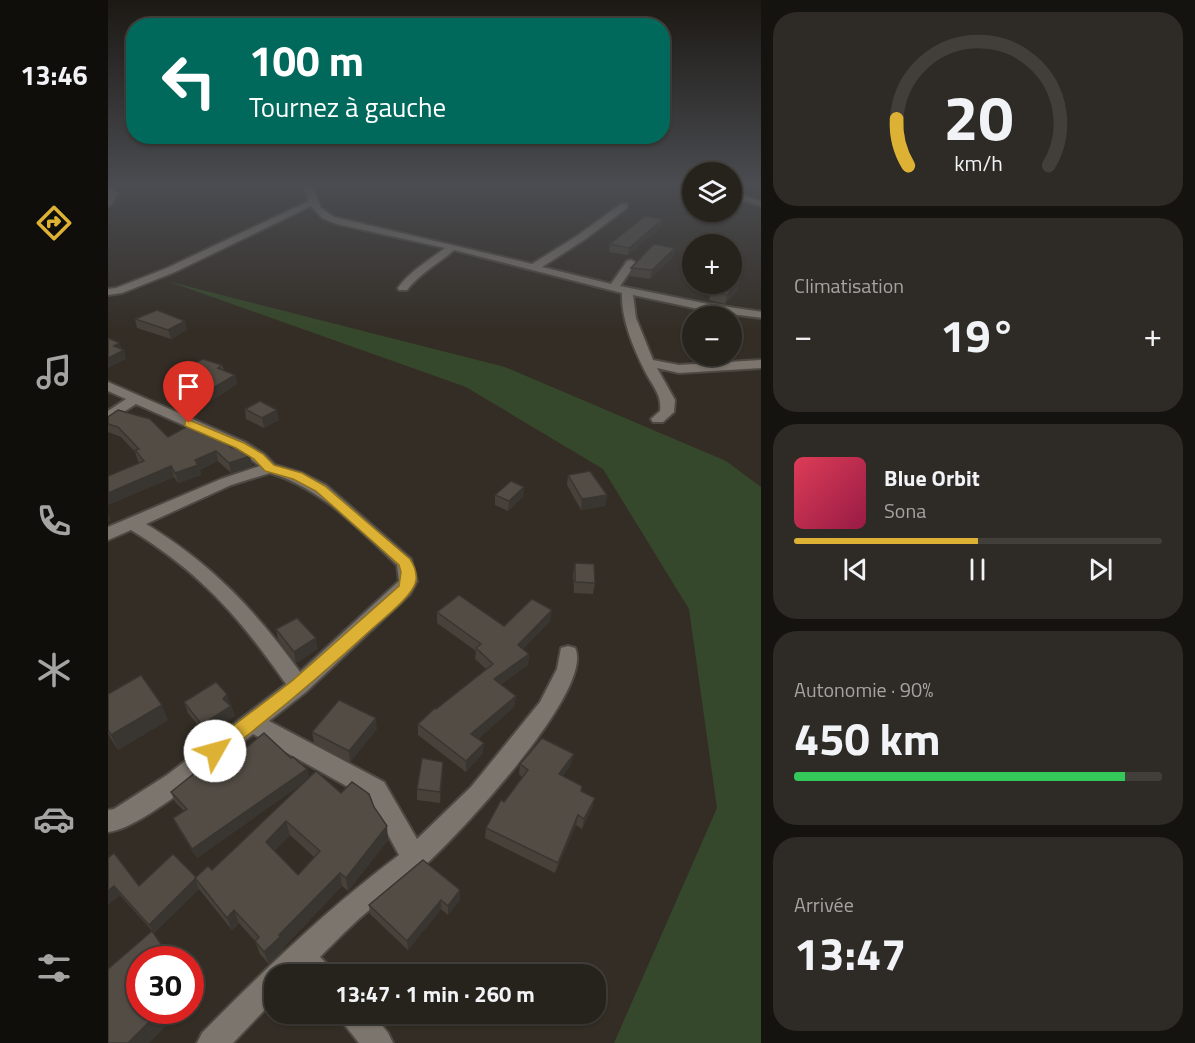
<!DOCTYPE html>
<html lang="fr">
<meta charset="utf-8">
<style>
:root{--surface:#26221c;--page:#2e2a25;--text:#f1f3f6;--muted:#a4a4a3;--line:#423f3b;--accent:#ddb133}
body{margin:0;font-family:"Titillium Web",sans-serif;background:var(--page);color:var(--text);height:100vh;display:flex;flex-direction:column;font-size:22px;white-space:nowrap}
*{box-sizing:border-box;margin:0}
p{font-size:20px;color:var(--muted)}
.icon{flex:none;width:33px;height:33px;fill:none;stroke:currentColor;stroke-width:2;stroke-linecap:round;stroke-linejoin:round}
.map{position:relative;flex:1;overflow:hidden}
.side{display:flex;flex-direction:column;gap:12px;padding:12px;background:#15130f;width:434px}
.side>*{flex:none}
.hud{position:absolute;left:18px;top:18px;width:544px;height:126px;border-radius:24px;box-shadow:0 2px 4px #0004,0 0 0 2px var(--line);background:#00695c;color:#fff;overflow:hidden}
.controls{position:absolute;left:574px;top:162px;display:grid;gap:12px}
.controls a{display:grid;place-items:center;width:60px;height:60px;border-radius:50%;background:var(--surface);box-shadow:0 2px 4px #0004,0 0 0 2px var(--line);font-size:30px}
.speed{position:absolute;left:18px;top:946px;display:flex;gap:12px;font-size:30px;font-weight:700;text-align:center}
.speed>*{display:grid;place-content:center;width:78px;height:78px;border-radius:50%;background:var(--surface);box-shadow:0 2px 4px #0004,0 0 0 2px var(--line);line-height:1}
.speed .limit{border:9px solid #d22;background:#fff;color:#111}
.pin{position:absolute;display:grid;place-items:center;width:51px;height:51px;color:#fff;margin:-62px -26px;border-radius:50% 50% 50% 0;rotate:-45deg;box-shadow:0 0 6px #0007}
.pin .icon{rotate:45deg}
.me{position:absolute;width:66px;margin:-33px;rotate:52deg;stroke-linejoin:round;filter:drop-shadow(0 0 4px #0008)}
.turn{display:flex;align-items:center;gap:21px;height:126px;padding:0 24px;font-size:27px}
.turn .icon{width:78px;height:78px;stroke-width:2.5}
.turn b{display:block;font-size:42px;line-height:51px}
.big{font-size:45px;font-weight:700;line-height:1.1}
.side .tile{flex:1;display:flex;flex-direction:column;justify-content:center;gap:9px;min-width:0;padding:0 21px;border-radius:24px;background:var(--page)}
.side .dial{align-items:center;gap:0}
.dial svg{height:156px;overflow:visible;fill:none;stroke:var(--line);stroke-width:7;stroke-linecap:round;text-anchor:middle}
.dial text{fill:var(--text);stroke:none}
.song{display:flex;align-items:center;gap:18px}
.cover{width:72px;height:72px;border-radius:9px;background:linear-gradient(135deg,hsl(350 70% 55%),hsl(340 70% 35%))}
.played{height:6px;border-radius:3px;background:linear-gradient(90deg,var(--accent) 50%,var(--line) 50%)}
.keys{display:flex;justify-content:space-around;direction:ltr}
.heat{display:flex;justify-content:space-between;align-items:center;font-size:33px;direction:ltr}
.charge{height:9px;border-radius:4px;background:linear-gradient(90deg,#34c759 90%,var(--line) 0)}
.trip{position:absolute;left:156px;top:964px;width:342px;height:60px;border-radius:24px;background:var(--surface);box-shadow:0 2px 4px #0004,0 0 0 2px var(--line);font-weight:700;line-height:60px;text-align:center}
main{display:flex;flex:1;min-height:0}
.tab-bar{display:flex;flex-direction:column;width:108px;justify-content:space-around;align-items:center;background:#0f0e0b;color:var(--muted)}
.tab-bar .icon{width:42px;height:42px}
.tab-bar .selected{color:var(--accent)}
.tab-bar b{font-size:27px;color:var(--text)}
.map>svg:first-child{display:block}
.green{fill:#36482b}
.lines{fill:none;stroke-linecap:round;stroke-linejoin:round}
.street-casing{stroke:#4d4842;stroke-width:4}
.street{fill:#7c756d;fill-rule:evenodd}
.wall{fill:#47413a;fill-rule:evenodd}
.shaded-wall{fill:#393530}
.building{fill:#524c44;stroke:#393530;stroke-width:1.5;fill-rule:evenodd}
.route{fill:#ddb133;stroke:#907321;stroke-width:1.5}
</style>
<main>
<nav class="tab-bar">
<b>13:46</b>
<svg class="icon selected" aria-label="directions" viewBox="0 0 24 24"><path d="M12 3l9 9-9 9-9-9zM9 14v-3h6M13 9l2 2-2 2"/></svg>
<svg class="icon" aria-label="music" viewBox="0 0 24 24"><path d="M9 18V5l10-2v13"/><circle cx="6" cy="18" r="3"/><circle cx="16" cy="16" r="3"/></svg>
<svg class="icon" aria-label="phone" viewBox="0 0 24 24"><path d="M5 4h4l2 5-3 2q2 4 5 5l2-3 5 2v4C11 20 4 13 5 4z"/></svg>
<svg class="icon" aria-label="climate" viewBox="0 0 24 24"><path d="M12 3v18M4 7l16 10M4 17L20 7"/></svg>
<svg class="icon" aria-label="car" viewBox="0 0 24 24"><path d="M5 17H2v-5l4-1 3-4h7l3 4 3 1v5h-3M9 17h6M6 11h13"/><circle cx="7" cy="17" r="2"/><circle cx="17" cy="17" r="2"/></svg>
<svg class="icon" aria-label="filters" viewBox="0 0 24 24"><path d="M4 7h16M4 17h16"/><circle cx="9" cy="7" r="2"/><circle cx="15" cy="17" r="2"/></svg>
</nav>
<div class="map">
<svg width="654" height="1043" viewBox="0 0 654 1043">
<rect width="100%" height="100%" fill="#332d25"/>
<path class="green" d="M59 281 397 367 618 461 653 487V1043H506L609 808 581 609 495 469 358 387Z"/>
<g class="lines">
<g class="street-casing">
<g id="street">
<path d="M195 185H203L213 208 226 217 424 264 469 236 513 204H519V208L476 240 434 267 503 284 519 261 523 260 528 263 512 286 600 304 654 312V318L600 311 525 295 528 318 545 360 571 365 654 360V368L571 373 549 368 567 400 566 412 555 422H545L543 419 552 411C554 396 546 388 539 375 527 352 513 320 514 293L346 250C330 264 311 274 299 290H291L290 288C302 271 320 261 337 248L229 224 214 218 203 206 67 272 14 293 0 295V289L8 288 59 268 201 201Z"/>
<path d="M0 186 10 193 3 205 0 206Z"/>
<path d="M624 193 654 201V206L624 198Z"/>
<path d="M0 382 137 442 156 454 167 465 194 473 218 485 303 559 309 581 302 594 198 692 161 721 276 782 309 839 363 787 432 702 449 669 453 648 460 646 467 648C488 689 347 839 315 867 299 882 281 893 265 907 246 922 229 940 212 957L220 965 224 975H166V1000L125 1043H89L94 1033C156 970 219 909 291 855L260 798 145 734C115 758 35 829 0 832V810L6 809 59 775 178 684C132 618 93 573 23 530L0 540V527L113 479 152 466 127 448 28 404 0 422V411L18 399 0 391ZM162 473C213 488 251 529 289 565L291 581 192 672C147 610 104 564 38 524L123 485Z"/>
<path d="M232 1014H265L280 1033 285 1043H251L236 1024Z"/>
</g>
</g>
<use href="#street" class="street"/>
</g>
<g class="wall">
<path d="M555 219 554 226 520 255 501 252 502 244Z"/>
<path d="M566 256 542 279 522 276 523 268Z"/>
<path d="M630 289 617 304 601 300 603 291Z"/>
<path d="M27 319 79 330 63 339 29 328Z"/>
<path d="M114 365 116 370 127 375 129 384 98 404 61 388 58 378Z"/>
<path d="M137 409 171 420 156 428 138 419Z"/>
<path d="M0 417 60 437 124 448 142 456 144 466 123 473 110 461 92 470 93 475 70 483 66 477 0 505V476L32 463 30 461 27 452 13 437 0 432Z"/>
<path d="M460 475 499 495 497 506 473 510 459 485Z"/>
<path d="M416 487 415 497 400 511 387 505V495Z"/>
<path d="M467 563 487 583 485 594 466 593 465 574Z"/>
<path d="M329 612 396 626 442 621 415 649 421 654 420 665 393 684 408 696 406 707 370 739 375 753 358 772 310 735V724L378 669 367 659 368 651 329 623Z"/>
<path d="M168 629 210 649 188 663 170 639Z"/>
<path d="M0 694 60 720 10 750 0 734Z"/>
<path d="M76 702 122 704 127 716 98 735 80 713Z"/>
<path d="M269 729 242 762 206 743 204 732Z"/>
<path d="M183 758 199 769 201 778 280 840 240 891 234 886 176 947V949L161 964 152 954 147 941 131 923 124 930 91 889 46 933 12 895 0 905V858L31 886 88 877 104 870 194 784 89 858 70 828 65 818 76 811 67 802 63 792 102 777ZM182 835 206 857 190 875 166 851Z"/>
<path d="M335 762 332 803 309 800V789Z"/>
<path d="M412 764H463L455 776 473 791 487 798 484 808 474 829 468 825 447 873 377 838 378 828 396 802 414 777 411 774Z"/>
<path d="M315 860 352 900 340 915 333 909 300 950 262 914 261 905Z"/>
</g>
<g class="shaded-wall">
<path d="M555 219 554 226 520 255 521 248Z"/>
<path d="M567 248 566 256 542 279 544 270Z"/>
<path d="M632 281 630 289 617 304 619 295Z"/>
<path d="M77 321 79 330 63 339 60 330Z"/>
<path d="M12 343 14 351 16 350 18 359 0 368V358L6 346Z"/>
<path d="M127 375 129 384 98 404 95 394Z"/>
<path d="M169 410 171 420 156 428 154 418Z"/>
<path d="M108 451 110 461 92 470 93 475 70 483 67 473 87 460Z"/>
<path d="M142 456 144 466 123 473 121 463Z"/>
<path d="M63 466 66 477 0 505V493Z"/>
<path d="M416 487 415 497 400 511 401 501Z"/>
<path d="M499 495 497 506 473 510 474 499Z"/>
<path d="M0 513 3 521 0 522Z"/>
<path d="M444 610 442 621 409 655 410 645Z"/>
<path d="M208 638 210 649 188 663 186 652Z"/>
<path d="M421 654 420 665 385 689 386 679Z"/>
<path d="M119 694 127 716 98 735 94 725Z"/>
<path d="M408 696 406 707 363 745V734Z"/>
<path d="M54 705 60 720 10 750 3 735Z"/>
<path d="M268 718 269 729 242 762 241 751Z"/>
<path d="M376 743 375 753 358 772V761Z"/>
<path d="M466 754 463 764 449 785 451 774Z"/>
<path d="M335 762V772L332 803V792Z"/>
<path d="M199 769 201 779 89 858 84 849Z"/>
<path d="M487 798 484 808 474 829 476 819Z"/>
<path d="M470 815 468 825 447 873 450 863Z"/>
<path d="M178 821 182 835 162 855 158 842Z"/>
<path d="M279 826 280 840 240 891 238 878Z"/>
<path d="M232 873 234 886 176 947V949L161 964 156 952 171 935Z"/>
<path d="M87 879 91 889 46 933 41 925Z"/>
<path d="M6 886 12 895 0 905V891Z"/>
<path d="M352 890V900L340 915V906Z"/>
<path d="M333 900V909L300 950 299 941Z"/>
<path d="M126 910 131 923 124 930 119 918Z"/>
<path d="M82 988 88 996 82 1001Z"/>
<path d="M52 1011H73L41 1043H20Z"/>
</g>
<g class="building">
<path d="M537 216 555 219 521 248 502 244Z"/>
<path d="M546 244 567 248 544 270 523 268Z"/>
<path d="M624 279 632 281 619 295 603 291 610 284H624Z"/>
<path d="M49 310 77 321 60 330 27 319Z"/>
<path d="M0 338 12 343 6 346 16 350 0 358Z"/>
<path d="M95 359 114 365 110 368 127 375 95 394 58 378Z"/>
<path d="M152 401 169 410 154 418 137 409Z"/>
<path d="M10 410 42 419 60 437 85 423 101 430 124 448 130 446 142 456 121 463 108 451 87 460 90 465 67 473 63 466 0 493V476L36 461 27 450 31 449 10 427 0 424V417Z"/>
<path d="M482 471 499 495 474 499 460 475Z"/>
<path d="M403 481 416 487 401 501 387 495Z"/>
<path d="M467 563 486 564 487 583 467 582Z"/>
<path d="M351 595 396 626 424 599 444 610 410 645 421 654 386 679 408 696 363 734 376 743 358 761 310 724 327 708 328 709 385 664 368 648 373 644 329 612Z"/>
<path d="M189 618 208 638 186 652 168 629Z"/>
<path d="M33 675 54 705 3 735 0 730V694Z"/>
<path d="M108 682 119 694 115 699 123 706 94 725 76 702Z"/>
<path d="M231 700 268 718 241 751 204 732Z"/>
<path d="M156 733 183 758 185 757 199 769 84 849 65 818 79 809 63 792 93 768 102 777Z"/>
<path d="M434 738 466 754 451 774 474 786 473 791 487 798 476 819 470 815 450 863 378 828 393 800 396 802 420 770 412 764Z"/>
<path d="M314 758 335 762 332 792 309 789Z"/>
<path d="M208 771 233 793 244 782 261 794 266 807 279 826 238 878 232 873 171 935 172 937 156 952 147 941 151 937 126 910 119 918 87 878 100 866 104 870ZM178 821 212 851 190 875 158 842Z"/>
<path d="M6 853 31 886 65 854 88 877 87 878V879L41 925 6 886 0 891V858Z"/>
<path d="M315 860 352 890 340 906 333 900 299 941 261 905Z"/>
<path d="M44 931 64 960H32V1011H52L20 1043H0V969Z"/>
</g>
<linearGradient id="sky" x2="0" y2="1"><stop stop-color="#1c1914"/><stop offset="0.56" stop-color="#4a4c51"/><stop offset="1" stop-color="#4a4c51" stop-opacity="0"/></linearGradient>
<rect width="654" height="331" fill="url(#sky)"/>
<path class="route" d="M81 420 136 443 155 454 166 465 194 473 217 486 302 559C306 565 309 574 308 581 305 596 276 618 265 628 216 673 166 715 113 756L107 759 100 756 98 751 100 745 184 681 291 586 293 572 291 565 208 491 185 479 157 471 146 459 128 448 77 426V421Z"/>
</svg>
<div class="controls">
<a><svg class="icon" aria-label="layers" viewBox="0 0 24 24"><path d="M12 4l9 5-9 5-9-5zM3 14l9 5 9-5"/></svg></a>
<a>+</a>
<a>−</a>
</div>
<div class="speed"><div class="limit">30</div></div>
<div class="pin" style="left:81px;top:423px;background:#d93025"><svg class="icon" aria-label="arrive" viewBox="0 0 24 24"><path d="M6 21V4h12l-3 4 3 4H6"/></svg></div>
<svg class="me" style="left:107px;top:751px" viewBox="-20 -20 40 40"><circle r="19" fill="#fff"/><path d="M0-13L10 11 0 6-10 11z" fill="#ddb133"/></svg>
<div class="trip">13:47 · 1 min · 260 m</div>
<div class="hud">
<div class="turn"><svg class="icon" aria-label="left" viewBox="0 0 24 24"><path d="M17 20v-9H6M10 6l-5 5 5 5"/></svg><div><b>100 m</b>Tournez à gauche</div></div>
</div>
</div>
<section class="side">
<div class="tile dial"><svg viewBox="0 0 100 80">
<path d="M14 69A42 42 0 1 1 86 69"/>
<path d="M14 69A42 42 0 0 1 8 45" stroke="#ddb133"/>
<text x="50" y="56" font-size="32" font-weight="700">20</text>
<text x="50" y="72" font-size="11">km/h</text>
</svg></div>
<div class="tile"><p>Climatisation</p>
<div class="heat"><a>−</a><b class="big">19°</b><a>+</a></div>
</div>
<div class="tile">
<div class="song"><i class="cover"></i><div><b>Blue Orbit</b><p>Sona</p></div></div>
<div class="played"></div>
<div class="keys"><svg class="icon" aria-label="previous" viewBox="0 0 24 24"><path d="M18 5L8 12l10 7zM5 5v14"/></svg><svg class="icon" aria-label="pause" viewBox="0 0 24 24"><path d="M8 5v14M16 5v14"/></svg><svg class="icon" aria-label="next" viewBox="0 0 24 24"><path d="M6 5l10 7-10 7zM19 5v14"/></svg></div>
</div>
<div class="tile"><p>Autonomie · 90%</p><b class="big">450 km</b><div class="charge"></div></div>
<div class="tile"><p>Arrivée</p><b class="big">13:47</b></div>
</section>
</main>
